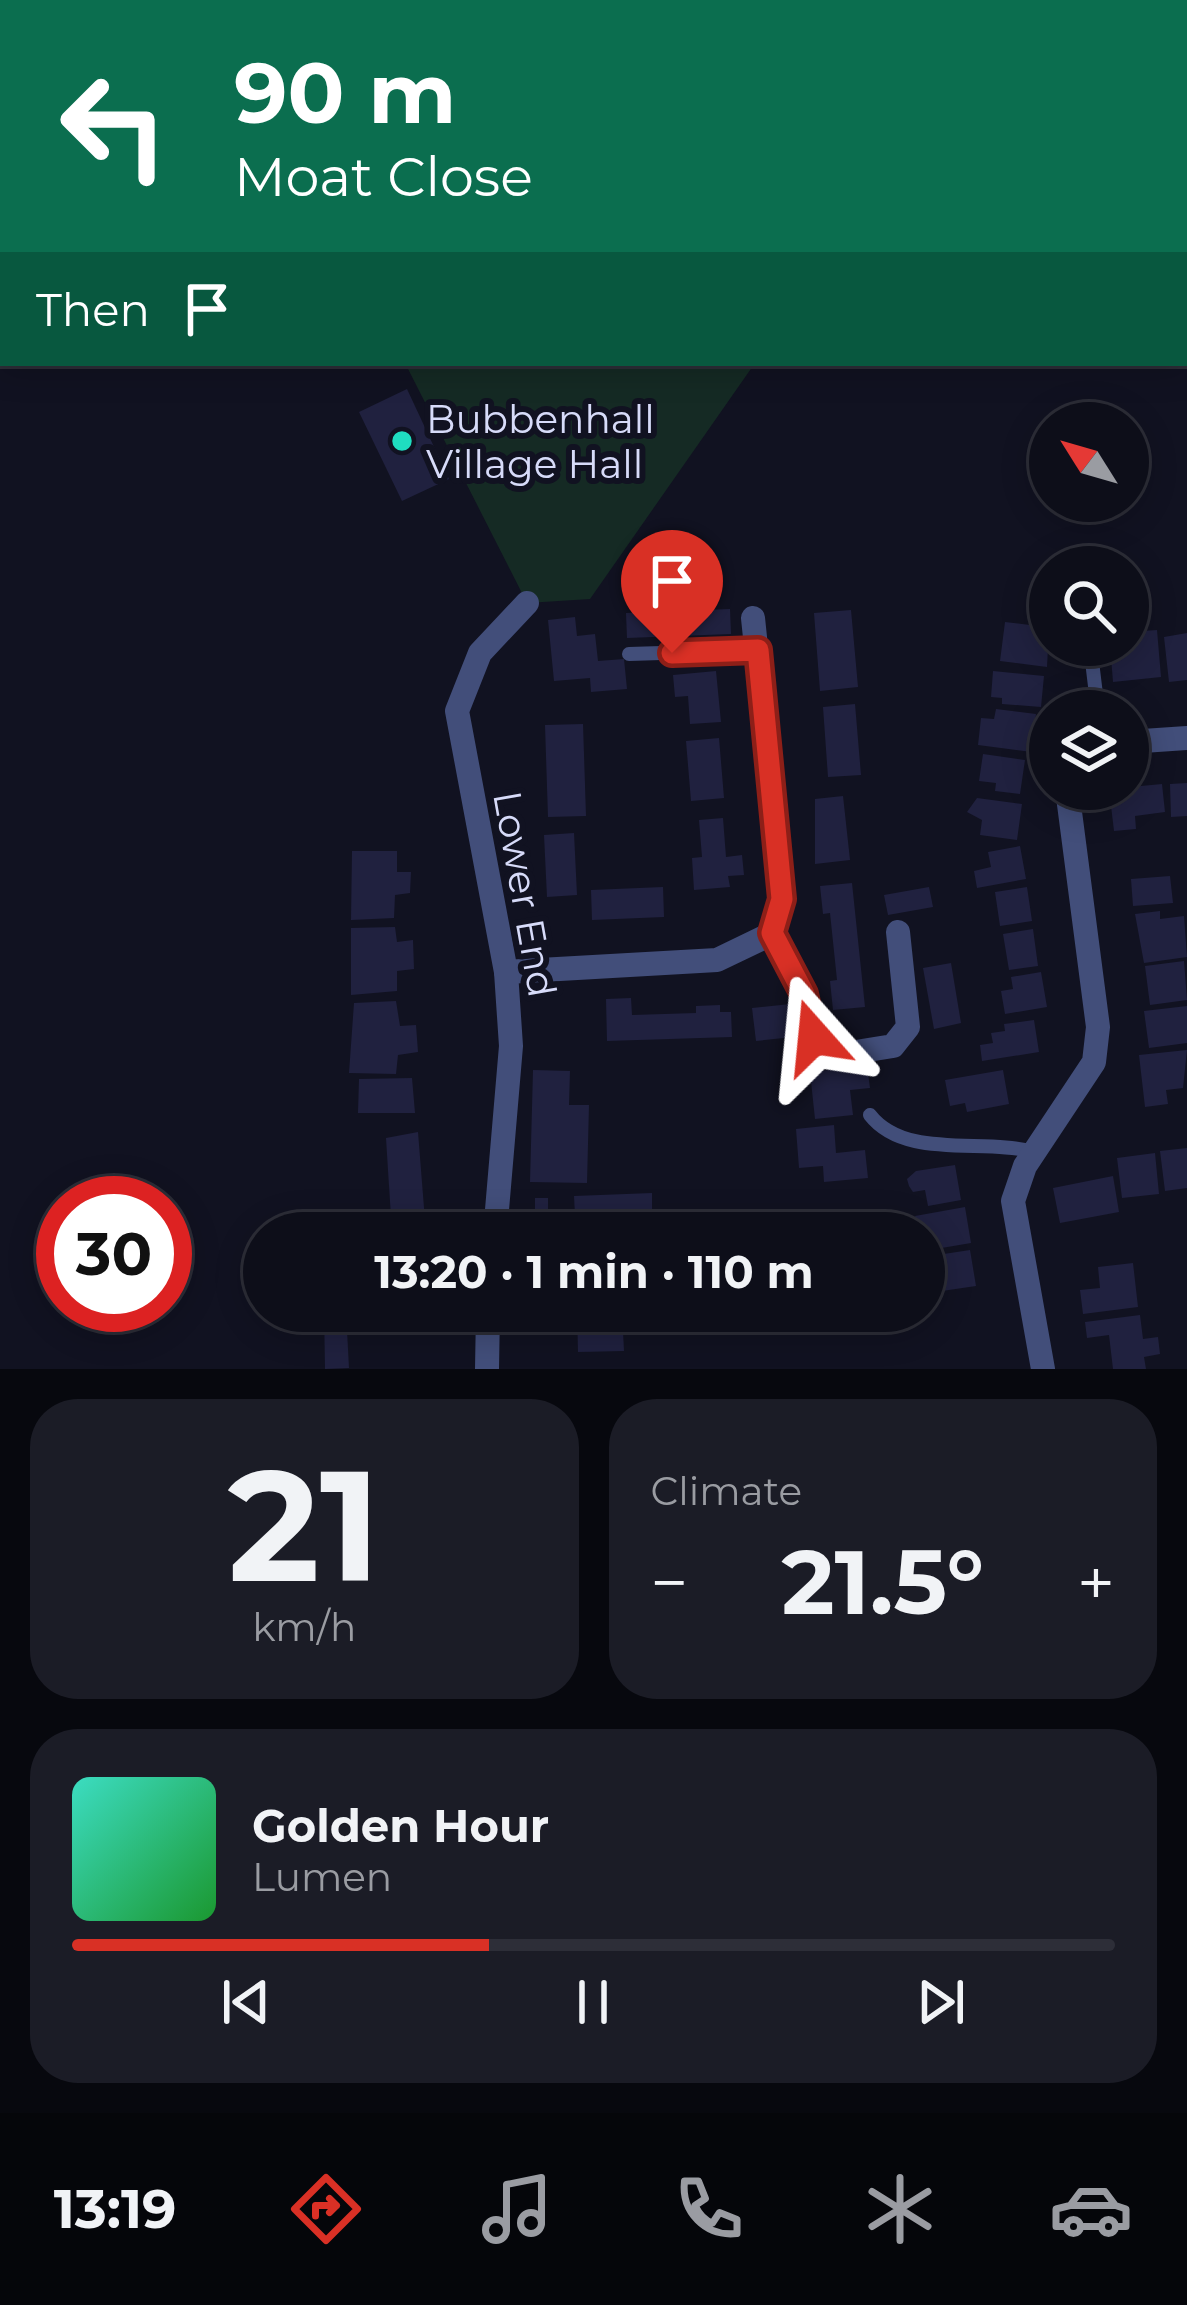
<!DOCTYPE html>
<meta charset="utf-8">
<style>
:root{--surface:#0d0e19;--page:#1b1c26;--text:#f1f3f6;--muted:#9a9ca2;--line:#2d2e38;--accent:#d93025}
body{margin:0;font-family:Montserrat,sans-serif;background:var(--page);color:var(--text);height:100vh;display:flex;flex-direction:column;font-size:45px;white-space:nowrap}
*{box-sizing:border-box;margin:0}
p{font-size:39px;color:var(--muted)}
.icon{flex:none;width:66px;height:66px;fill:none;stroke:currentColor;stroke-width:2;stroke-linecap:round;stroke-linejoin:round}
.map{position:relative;height:1369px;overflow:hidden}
.sheet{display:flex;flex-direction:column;gap:30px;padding:30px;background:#07080e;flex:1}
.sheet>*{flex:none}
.hud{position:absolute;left:0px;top:0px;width:1188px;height:366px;box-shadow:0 6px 30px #0003,0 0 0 3px var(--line);background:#0b6e4f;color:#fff;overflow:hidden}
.needle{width:78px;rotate:307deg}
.controls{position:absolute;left:1029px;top:402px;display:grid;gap:24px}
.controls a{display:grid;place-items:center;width:120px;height:120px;border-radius:50%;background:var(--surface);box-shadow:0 6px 30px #0003,0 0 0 3px var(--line);font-size:60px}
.speed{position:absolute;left:36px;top:1176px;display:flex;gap:24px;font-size:60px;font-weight:700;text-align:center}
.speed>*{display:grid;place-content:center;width:156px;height:156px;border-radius:50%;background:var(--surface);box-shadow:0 6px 30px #0003,0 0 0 3px var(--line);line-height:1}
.speed .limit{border:18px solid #d22;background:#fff;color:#111}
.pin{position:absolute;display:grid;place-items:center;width:102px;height:102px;color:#fff;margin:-123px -51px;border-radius:50% 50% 50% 0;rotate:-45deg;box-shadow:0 0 12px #0007}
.pin .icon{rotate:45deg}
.me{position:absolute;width:132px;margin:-66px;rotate:342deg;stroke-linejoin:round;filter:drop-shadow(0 0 9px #0008)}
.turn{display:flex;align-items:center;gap:42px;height:252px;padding:0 36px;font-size:54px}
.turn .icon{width:156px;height:156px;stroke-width:2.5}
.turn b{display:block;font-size:84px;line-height:102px}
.then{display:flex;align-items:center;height:114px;padding:0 36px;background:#0003;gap:24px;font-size:45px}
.big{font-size:90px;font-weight:700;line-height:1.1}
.sheet .widget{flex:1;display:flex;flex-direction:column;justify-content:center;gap:18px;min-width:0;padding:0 42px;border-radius:48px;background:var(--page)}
.sheet .dial{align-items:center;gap:0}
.dial b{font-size:156px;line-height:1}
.song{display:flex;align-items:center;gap:36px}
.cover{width:144px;height:144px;border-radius:18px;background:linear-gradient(135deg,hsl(170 70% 55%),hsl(130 70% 35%))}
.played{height:12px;border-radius:6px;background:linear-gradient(90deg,var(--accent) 40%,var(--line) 40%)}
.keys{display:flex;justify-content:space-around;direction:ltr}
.heat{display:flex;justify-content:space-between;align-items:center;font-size:66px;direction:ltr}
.sheet .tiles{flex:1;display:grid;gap:30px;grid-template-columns:1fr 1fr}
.widget:last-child{grid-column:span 2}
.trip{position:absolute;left:243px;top:1212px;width:702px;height:120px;border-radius:60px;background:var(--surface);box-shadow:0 6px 30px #0003,0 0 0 3px var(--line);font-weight:700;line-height:120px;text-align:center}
.menu{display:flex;height:192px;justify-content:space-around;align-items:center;background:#05060a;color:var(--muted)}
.menu .icon{width:84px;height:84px}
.menu .selected{color:var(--accent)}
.menu b{font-size:54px;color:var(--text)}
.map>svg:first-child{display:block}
.green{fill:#152a24}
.building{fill:#20213f}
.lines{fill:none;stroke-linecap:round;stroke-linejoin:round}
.service{stroke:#424e7a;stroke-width:14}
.minor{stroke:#424e7a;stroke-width:24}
.route-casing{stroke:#8d1f18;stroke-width:30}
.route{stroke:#d93025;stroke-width:21}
.poi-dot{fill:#1fddc0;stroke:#111221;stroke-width:4.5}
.labels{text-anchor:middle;stroke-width:12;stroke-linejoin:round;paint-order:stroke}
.poi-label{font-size:39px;fill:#d7dbf9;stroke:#111221;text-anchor:start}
.street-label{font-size:39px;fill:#d7dbf9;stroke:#111221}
</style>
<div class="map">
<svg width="1187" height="1369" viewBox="0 0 1187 1369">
<rect width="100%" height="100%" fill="#111221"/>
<g class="green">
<path d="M192 0H975L193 3Z"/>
<path d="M405 363H755L590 599 527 603Z"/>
</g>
<g class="building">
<path d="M407 389 449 479 402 501 359 412Z"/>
<path d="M730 609 731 634 627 638 626 613Z"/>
<path d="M1032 609 1050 611 1047 667 1000 661 1005 622 1030 625Z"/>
<path d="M851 610 858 687 820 691 814 613Z"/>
<path d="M575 617 577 636 595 634 598 661 624 659 627 689 591 692 590 678 554 681 548 620Z"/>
<path d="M1157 630 1161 677 1113 682 1110 645H1128V632Z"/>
<path d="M1187 633V680L1169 682 1164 637Z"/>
<path d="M716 671 721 722 690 724 688 696 675 697 673 675Z"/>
<path d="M993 671 1044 676 1041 707 1002 704V698L991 697Z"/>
<path d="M855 704 861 775 828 777 823 707Z"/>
<path d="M996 709 1036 714 1032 752 978 745 981 718 994 719Z"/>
<path d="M583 724 586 816 548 817 545 725Z"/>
<path d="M719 738 724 798 691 801 686 741Z"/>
<path d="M983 754 1025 760 1020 794 995 791 996 783 979 781Z"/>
<path d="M1187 783V816L1171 817 1170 784Z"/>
<path d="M1162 784 1165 812 1135 816 1136 829 1114 831 1109 789Z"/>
<path d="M843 796 850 860 815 864V799Z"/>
<path d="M977 798 1022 804 1017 840 980 835 982 820 967 812Z"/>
<path d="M723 818 726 857 742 855 744 875 728 876 730 887 694 890 692 858 702 857 699 820Z"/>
<path d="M574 833 577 895 547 897 544 835Z"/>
<path d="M1020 846 1026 879 977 888 974 871 991 867 988 852Z"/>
<path d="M352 851H397V872H411L410 893 395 895 394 918 351 920Z"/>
<path d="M1170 876 1173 903 1133 906 1131 879Z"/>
<path d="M852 883 865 1007 833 1010 830 981 837 980 830 913 823 914 820 886Z"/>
<path d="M663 887 664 917 592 920 591 890Z"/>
<path d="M929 887 933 907 888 915 884 895Z"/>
<path d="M1027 887 1032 921 1000 926 995 892Z"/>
<path d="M1160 911V919L1184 916 1187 957 1144 963 1135 914Z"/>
<path d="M395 927 397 942 413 940 414 969 397 971V991L351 995V928Z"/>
<path d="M1033 929 1038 966 1009 970 1003 934Z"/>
<path d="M1184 961 1187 1000 1150 1005 1145 966Z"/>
<path d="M951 963 961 1023 934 1029 923 968Z"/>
<path d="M1041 972 1047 1007 1005 1014 1001 991 1013 989 1011 977Z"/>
<path d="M631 998 632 1015 696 1013V1006L720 1005V1012H731L732 1037 607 1041 606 999Z"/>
<path d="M396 1001 400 1026 416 1025 418 1052 398 1055 396 1074 349 1073 354 1003Z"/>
<path d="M800 1003 803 1036 756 1041 752 1008Z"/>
<path d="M1187 1006V1043L1149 1048 1144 1011Z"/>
<path d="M1034 1020 1039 1052 982 1061 980 1045 993 1043 991 1033 1005 1031 1004 1024Z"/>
<path d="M1187 1050 1183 1088 1166 1090 1168 1104 1145 1107 1139 1055Z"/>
<path d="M867 1066 870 1088 850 1090 853 1115 815 1119 810 1072Z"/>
<path d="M533 1070 570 1071 569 1105H589L587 1183 530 1182Z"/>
<path d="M1003 1070 1009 1104 967 1112 965 1103 950 1106 945 1080Z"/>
<path d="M412 1078 415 1113H358L359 1079Z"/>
<path d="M834 1125 836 1153 865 1150 868 1178 824 1182 823 1166 799 1168 796 1129Z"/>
<path d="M418 1132 426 1233H392L386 1138Z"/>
<path d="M1187 1148V1188L1165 1191 1160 1151Z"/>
<path d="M1155 1153 1159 1194 1122 1198 1117 1158Z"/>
<path d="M955 1165 961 1200 928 1206 925 1190 913 1192 909 1186 907 1179 916 1171Z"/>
<path d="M1113 1176 1119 1212 1060 1223 1053 1188Z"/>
<path d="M652 1193V1221L588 1222V1233H513V1216L535 1215V1198H548V1216H575L574 1196Z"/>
<path d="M965 1207 971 1243 924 1251V1233H918L915 1216Z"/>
<path d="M970 1250 976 1286 942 1291 941 1281 928 1283 924 1257Z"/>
<path d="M1133 1263 1138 1307 1083 1314 1080 1290 1100 1288 1098 1267Z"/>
<path d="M324 1311H346L349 1368 325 1369Z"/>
<path d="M577 1311H622L624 1351 578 1352Z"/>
<path d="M1140 1315 1143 1339 1158 1337 1160 1354 1144 1357 1146 1369H1113L1109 1335 1087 1338 1085 1322Z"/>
</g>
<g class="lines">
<g class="service">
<path d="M1091 653 1098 711"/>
<path d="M629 654 758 650"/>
<path d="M870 1115C905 1160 983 1138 1035 1152"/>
</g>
<g class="minor">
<path d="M1128 742 1187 738"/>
<path d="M773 933 804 994 815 1037 837 1055 893 1046 908 1027 898 932"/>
<path d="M506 972 717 960 773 933 782 899 753 618"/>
<path d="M495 1233 511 1046 506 972 457 711 480 653 527 603"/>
<path d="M487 1369 488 1311"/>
<path d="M1043 1369 1013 1201 1025 1166 1094 1062 1098 1027 1067 789"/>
</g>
</g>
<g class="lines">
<g class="route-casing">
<path id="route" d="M672 653 758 650 782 899 772 933 804 994 814 1037"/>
</g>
<use href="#route" class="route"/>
</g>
<circle class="poi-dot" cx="402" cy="441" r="12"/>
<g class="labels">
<g class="poi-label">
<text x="426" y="433">Bubbenhall<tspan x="426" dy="45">Village Hall</tspan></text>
</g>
<g class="street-label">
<text transform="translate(525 894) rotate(80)" y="14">Lower End</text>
</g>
</g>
</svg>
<div class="controls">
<a><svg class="needle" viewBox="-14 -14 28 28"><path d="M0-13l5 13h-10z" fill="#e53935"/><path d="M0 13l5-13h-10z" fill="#9a9ca2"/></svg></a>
<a><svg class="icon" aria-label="search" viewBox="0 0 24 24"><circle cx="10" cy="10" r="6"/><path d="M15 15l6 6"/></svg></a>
<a><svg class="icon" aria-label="layers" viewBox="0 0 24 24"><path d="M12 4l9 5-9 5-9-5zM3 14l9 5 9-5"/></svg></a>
</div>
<div class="speed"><div class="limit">30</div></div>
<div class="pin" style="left:672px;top:653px;background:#d93025"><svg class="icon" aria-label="arrive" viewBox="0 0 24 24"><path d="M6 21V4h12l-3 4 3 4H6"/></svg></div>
<svg class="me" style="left:814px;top:1037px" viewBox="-20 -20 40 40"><path d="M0-17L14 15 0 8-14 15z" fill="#d93025" stroke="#fff" stroke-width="4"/></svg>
<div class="trip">13:20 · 1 min · 110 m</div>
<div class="hud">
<div class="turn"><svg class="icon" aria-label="left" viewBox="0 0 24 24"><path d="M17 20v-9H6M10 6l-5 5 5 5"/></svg><div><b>90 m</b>Moat Close</div></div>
<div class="then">Then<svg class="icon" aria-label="arrive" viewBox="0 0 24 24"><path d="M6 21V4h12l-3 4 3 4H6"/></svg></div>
</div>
</div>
<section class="sheet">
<div class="tiles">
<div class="widget dial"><b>21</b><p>km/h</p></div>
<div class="widget"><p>Climate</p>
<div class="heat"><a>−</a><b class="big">21.5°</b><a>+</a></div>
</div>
<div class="widget">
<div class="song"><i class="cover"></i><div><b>Golden Hour</b><p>Lumen</p></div></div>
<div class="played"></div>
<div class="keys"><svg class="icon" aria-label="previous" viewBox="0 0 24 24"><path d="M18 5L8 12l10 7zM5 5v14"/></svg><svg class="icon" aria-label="pause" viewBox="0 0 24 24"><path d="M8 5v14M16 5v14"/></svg><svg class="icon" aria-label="next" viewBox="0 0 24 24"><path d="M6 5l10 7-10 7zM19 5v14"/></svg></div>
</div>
</div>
</section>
<nav class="menu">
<b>13:19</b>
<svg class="icon selected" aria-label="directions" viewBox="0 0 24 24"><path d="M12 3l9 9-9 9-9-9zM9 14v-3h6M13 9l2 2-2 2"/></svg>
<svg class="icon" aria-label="music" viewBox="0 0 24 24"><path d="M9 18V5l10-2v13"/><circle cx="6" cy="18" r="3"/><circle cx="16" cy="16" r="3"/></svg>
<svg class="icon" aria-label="phone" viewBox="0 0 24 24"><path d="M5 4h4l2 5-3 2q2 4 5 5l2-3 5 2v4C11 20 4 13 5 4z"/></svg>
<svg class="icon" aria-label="climate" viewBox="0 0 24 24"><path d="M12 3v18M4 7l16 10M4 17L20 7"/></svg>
<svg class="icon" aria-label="car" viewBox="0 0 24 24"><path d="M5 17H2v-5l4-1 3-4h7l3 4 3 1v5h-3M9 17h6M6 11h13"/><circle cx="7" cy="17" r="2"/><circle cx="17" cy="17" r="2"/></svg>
</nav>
